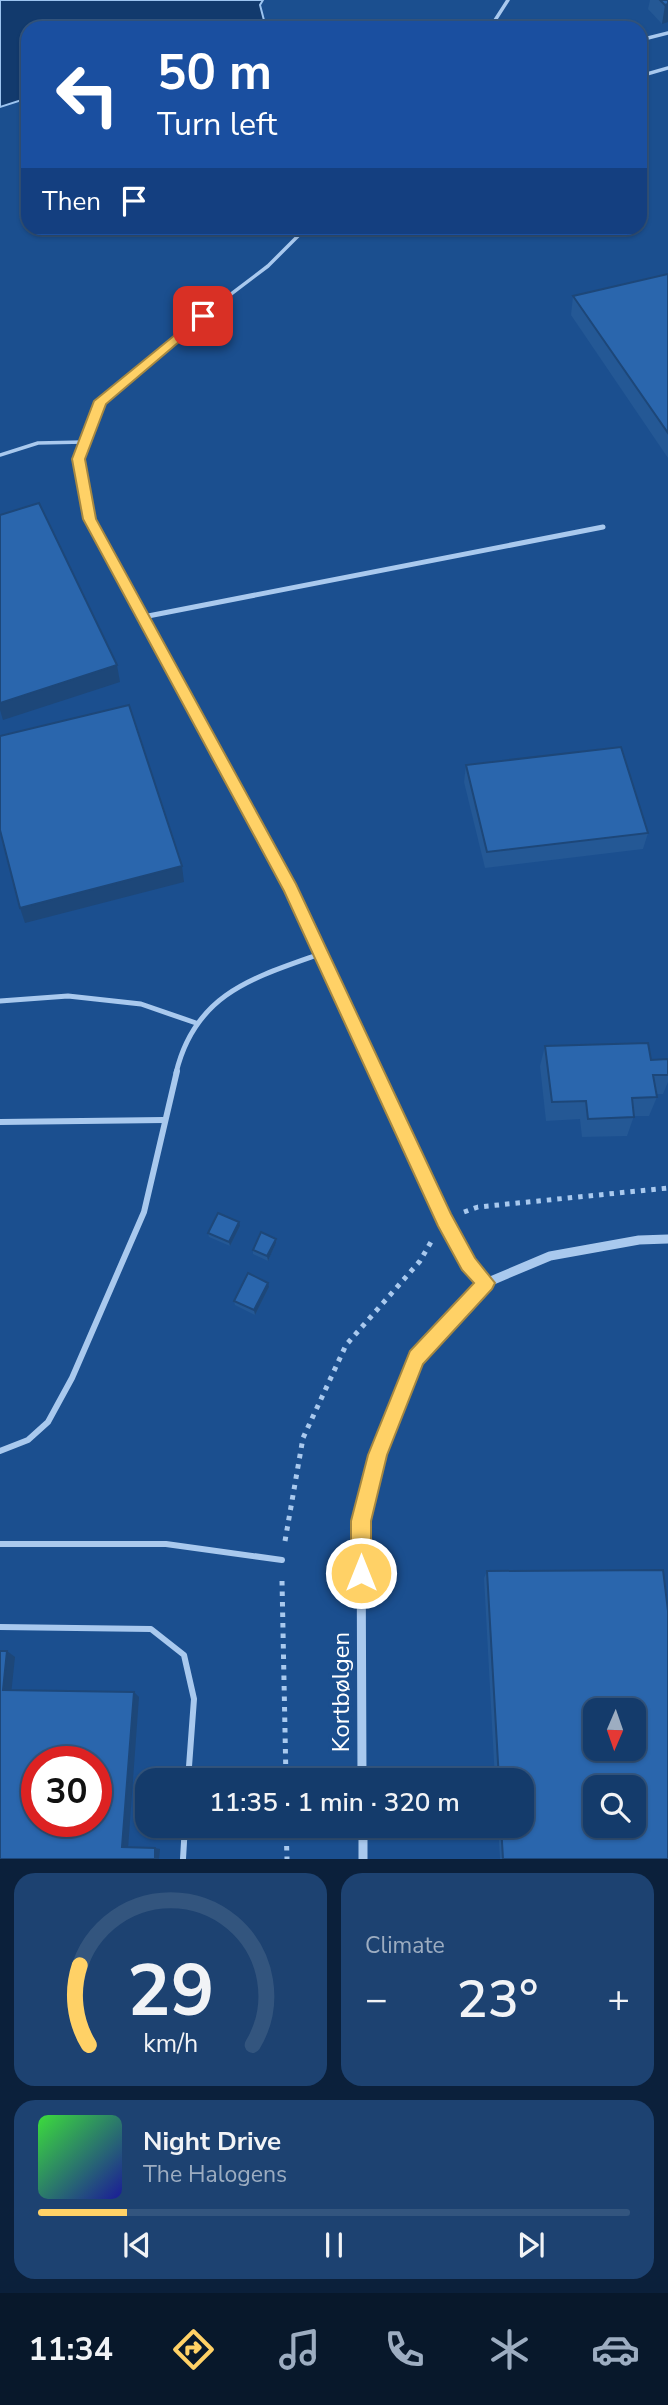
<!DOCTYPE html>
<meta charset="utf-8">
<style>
:root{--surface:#143b6b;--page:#1d4271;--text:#f1f3f6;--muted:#9dadc1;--line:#33557e;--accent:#ffd166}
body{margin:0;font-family:"Nunito Sans",sans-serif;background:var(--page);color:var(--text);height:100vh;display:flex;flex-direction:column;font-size:26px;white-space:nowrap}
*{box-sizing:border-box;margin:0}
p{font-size:23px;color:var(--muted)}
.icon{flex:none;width:38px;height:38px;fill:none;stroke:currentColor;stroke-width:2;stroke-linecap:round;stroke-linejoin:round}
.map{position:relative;height:1859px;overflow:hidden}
.panel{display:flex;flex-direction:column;gap:14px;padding:14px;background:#0b203b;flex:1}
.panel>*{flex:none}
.guide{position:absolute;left:21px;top:21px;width:626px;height:214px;border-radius:21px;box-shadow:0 2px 5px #0004,0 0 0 2px var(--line);background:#1a4fa0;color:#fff;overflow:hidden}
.needle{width:46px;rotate:182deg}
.fabs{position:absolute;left:583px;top:1698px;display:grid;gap:14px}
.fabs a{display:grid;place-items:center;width:63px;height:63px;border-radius:14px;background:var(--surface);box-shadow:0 2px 5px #0004,0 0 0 2px var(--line);font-size:35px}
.speed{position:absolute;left:21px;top:1746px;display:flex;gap:14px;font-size:35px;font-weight:700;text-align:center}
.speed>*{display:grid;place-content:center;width:91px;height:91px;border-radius:50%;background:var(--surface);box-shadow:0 2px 5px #0004,0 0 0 2px var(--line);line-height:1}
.speed .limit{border:10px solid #d22;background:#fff;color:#111}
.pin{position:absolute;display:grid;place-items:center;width:60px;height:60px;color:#fff;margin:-30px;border-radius:14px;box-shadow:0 4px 10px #0006}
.me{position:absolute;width:77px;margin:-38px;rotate:0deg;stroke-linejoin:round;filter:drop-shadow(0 0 5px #0008)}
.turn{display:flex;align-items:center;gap:24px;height:147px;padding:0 21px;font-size:32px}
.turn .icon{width:91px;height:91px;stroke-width:2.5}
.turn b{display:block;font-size:49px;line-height:60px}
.then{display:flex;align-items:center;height:66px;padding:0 21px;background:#0003;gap:14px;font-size:26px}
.big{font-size:52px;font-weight:600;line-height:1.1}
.panel .widget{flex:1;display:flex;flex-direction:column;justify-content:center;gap:10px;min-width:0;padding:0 24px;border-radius:21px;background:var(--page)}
.panel .dial{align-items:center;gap:0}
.dial svg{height:182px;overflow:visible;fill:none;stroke:var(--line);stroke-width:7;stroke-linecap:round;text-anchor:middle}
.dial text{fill:var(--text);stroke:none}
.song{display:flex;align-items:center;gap:21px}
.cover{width:84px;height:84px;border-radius:10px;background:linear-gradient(135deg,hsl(120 70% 55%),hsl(240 70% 35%))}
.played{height:7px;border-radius:4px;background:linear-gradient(90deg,var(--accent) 15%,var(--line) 15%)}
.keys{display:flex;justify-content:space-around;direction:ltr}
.heat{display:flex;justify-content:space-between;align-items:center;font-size:38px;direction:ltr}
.panel .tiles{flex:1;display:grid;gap:14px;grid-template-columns:1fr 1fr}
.widget:last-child{grid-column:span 2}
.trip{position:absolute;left:135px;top:1768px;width:399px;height:70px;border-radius:21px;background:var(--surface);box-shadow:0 2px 5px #0004,0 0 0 2px var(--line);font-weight:600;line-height:70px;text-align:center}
.tab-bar{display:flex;height:112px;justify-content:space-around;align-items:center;background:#08182b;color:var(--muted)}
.tab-bar .icon{width:49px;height:49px}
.tab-bar .active{color:var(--accent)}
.tab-bar b{font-size:32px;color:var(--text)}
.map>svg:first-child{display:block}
.water{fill:#123a6d;stroke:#9cc4f0;stroke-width:2}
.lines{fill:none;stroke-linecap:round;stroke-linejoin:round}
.path{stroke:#a9c9ee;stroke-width:5;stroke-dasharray:4.5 6;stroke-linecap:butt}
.service-far2{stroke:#a9c9ee;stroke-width:3.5}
.service-far1{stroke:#a9c9ee;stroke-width:5}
.service{stroke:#a9c9ee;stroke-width:6}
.minor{stroke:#a9c9ee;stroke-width:9}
.wall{fill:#245895}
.shaded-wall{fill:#1d4779}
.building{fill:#2a66ad;stroke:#1d4779;stroke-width:2;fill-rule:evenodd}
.route{fill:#ffd166;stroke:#a68842;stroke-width:2}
.labels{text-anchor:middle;stroke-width:7;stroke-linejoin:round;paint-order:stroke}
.near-street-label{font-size:24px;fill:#fff;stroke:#1b4f8f}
</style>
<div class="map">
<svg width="668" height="1859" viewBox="0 0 668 1859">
<rect width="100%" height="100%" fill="#1b4f8f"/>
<path class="water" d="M0 0H263L260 5 266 28H28V98L0 107Z"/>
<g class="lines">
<g class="path">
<path d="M464 1212 478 1207 668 1188"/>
<path d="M285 1541 303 1438 346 1345 420 1261 431 1242"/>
<path d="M282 1581 286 1780"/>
<path d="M286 1825 287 1859"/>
</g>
<g class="service-far2">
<path d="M490 28 508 0"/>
<path d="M640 40 668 33"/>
<path d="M640 76 668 68"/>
<path d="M0 455 38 443 84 442"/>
<path d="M80 467 78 459 100 402 181 332 268 266 306 228"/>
</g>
<g class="service-far1">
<path d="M79 465 89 519 290 889 376 1073"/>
<path d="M143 617 603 527"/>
<path d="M0 1001 68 996 141 1004 196 1023"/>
<path d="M176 1073C195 994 252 978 320 954"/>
</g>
<g class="service">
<path d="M375 1071 444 1220 468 1264 486 1283"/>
<path d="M0 1122 164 1120"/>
<path d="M0 1451 28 1440 48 1422 72 1378 144 1212 177 1071"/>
<path d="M0 1544H166L282 1560"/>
<path d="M0 1627 151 1629 184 1655 194 1699 188 1780"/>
<path d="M183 1859 185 1825"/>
</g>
<g class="minor">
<path d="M362 1780 361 1521 378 1455 416 1358 486 1283 550 1256 639 1240 668 1239"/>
<path d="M363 1825V1859"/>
</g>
</g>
<g class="wall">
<path d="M650 0H668L662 24 648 9Z"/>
<path d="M668 274V458L571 315 573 296Z"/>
<path d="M466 765 648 833 643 849 485 868 464 782Z"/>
<path d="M545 1046 651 1060 668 1059V1082L663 1094H657V1097L649 1116H634L627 1136 582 1137 580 1119 546 1121 540 1066Z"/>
<path d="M240 1226 230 1246 209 1237 208 1233Z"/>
<path d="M276 1239V1243L268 1261 253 1254V1250Z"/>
<path d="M269 1287 255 1315 235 1305 234 1301Z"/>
<path d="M487 1571 668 1859H500L498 1825H522V1780H495L484 1578Z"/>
</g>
<g class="shaded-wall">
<path d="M668 4V22L662 24 665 5Z"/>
<path d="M117 665 120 682 3 720 0 710V703Z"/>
<path d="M182 866 184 882 25 923 20 908Z"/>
<path d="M239 1222 240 1226 230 1246 229 1242Z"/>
<path d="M276 1239V1243L268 1261 267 1256Z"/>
<path d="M268 1283 269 1287 255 1315 254 1310Z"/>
<path d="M7 1651 15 1657 11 1695 3 1690Z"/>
<path d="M134 1692 139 1697 128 1849 122 1847Z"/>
<path d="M155 1848 160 1849 159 1859H155Z"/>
</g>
<g class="building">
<path d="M660 0H668V4L665 5Z"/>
<path d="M668 274V433L573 296Z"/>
<path d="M39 503 117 665 0 703V515Z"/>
<path d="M129 705 182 866 20 908 0 830V736Z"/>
<path d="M621 747 648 833 487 852 466 765Z"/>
<path d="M648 1043 651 1060 668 1059V1075H653L657 1097 632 1098 634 1117 588 1119 586 1101 552 1102 545 1046Z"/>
<path d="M218 1213 239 1222 229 1242 208 1233Z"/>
<path d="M261 1232 276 1239 267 1256 253 1250Z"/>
<path d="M248 1273 268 1283 254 1310 234 1301Z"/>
<path d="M663 1570 668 1611V1859H503L501 1825H522V1780H499L487 1571ZM595 1710H634V1748H595ZM595 1787H634V1825H595Z"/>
<path d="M0 1651H7L3 1690 134 1692 122 1847 155 1848V1859H0ZM37 1762H96V1822H37Z"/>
</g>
<path class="route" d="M203 312 207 313V318L106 404 85 459 96 519 296 884 451 1214 475 1258 495 1283 492 1289 423 1364 387 1455 371 1521V1573L368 1580 361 1583 354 1580 351 1573V1521L368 1455 410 1351 474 1283 462 1270 438 1226 284 891 83 519 72 459 94 401Z"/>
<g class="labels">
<g class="near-street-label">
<text transform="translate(341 1692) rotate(-90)" y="8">Kortbølgen</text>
</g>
</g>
</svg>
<div class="fabs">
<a><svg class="needle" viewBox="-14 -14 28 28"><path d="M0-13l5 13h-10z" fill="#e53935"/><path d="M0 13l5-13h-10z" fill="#9dadc1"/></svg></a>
<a><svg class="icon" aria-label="search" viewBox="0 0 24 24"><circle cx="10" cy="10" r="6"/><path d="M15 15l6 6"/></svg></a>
</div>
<div class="speed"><div class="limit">30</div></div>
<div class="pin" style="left:203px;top:316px;background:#d93025"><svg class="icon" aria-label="arrive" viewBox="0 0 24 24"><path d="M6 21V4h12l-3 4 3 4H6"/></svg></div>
<svg class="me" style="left:361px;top:1573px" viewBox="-20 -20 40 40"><circle r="17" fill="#ffd166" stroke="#fff" stroke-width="3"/><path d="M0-11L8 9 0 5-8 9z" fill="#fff"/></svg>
<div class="trip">11:35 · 1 min · 320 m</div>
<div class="guide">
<div class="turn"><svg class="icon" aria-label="left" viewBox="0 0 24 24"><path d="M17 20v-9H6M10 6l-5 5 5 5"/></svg><div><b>50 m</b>Turn left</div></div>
<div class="then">Then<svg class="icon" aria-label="arrive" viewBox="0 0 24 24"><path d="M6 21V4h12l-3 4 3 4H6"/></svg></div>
</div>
</div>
<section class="panel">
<div class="tiles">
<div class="widget dial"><svg viewBox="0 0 100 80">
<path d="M14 69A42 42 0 1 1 86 69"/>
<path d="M14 69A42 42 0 0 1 10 34" stroke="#ffd166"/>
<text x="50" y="56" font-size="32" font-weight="700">29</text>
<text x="50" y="72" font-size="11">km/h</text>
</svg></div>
<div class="widget"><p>Climate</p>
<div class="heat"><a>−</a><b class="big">23°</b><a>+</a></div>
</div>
<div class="widget">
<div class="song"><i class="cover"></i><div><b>Night Drive</b><p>The Halogens</p></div></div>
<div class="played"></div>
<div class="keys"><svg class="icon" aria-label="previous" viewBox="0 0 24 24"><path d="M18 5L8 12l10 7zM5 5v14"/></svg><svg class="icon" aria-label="pause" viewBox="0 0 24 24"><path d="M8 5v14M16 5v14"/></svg><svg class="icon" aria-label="next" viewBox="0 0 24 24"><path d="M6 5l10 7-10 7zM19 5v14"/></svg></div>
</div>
</div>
</section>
<nav class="tab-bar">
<b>11:34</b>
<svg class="icon active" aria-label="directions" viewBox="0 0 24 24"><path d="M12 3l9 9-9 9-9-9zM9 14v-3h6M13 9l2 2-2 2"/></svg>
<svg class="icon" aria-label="music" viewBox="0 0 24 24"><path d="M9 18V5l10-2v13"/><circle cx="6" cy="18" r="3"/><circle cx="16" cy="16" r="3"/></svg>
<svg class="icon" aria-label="phone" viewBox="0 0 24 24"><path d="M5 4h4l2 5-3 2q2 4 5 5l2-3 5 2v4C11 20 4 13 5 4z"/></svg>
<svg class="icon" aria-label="climate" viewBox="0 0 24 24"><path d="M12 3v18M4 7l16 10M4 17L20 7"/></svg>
<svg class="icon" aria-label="car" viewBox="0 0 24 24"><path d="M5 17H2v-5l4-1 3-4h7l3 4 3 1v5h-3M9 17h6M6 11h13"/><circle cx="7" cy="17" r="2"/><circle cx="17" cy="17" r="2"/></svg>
</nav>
